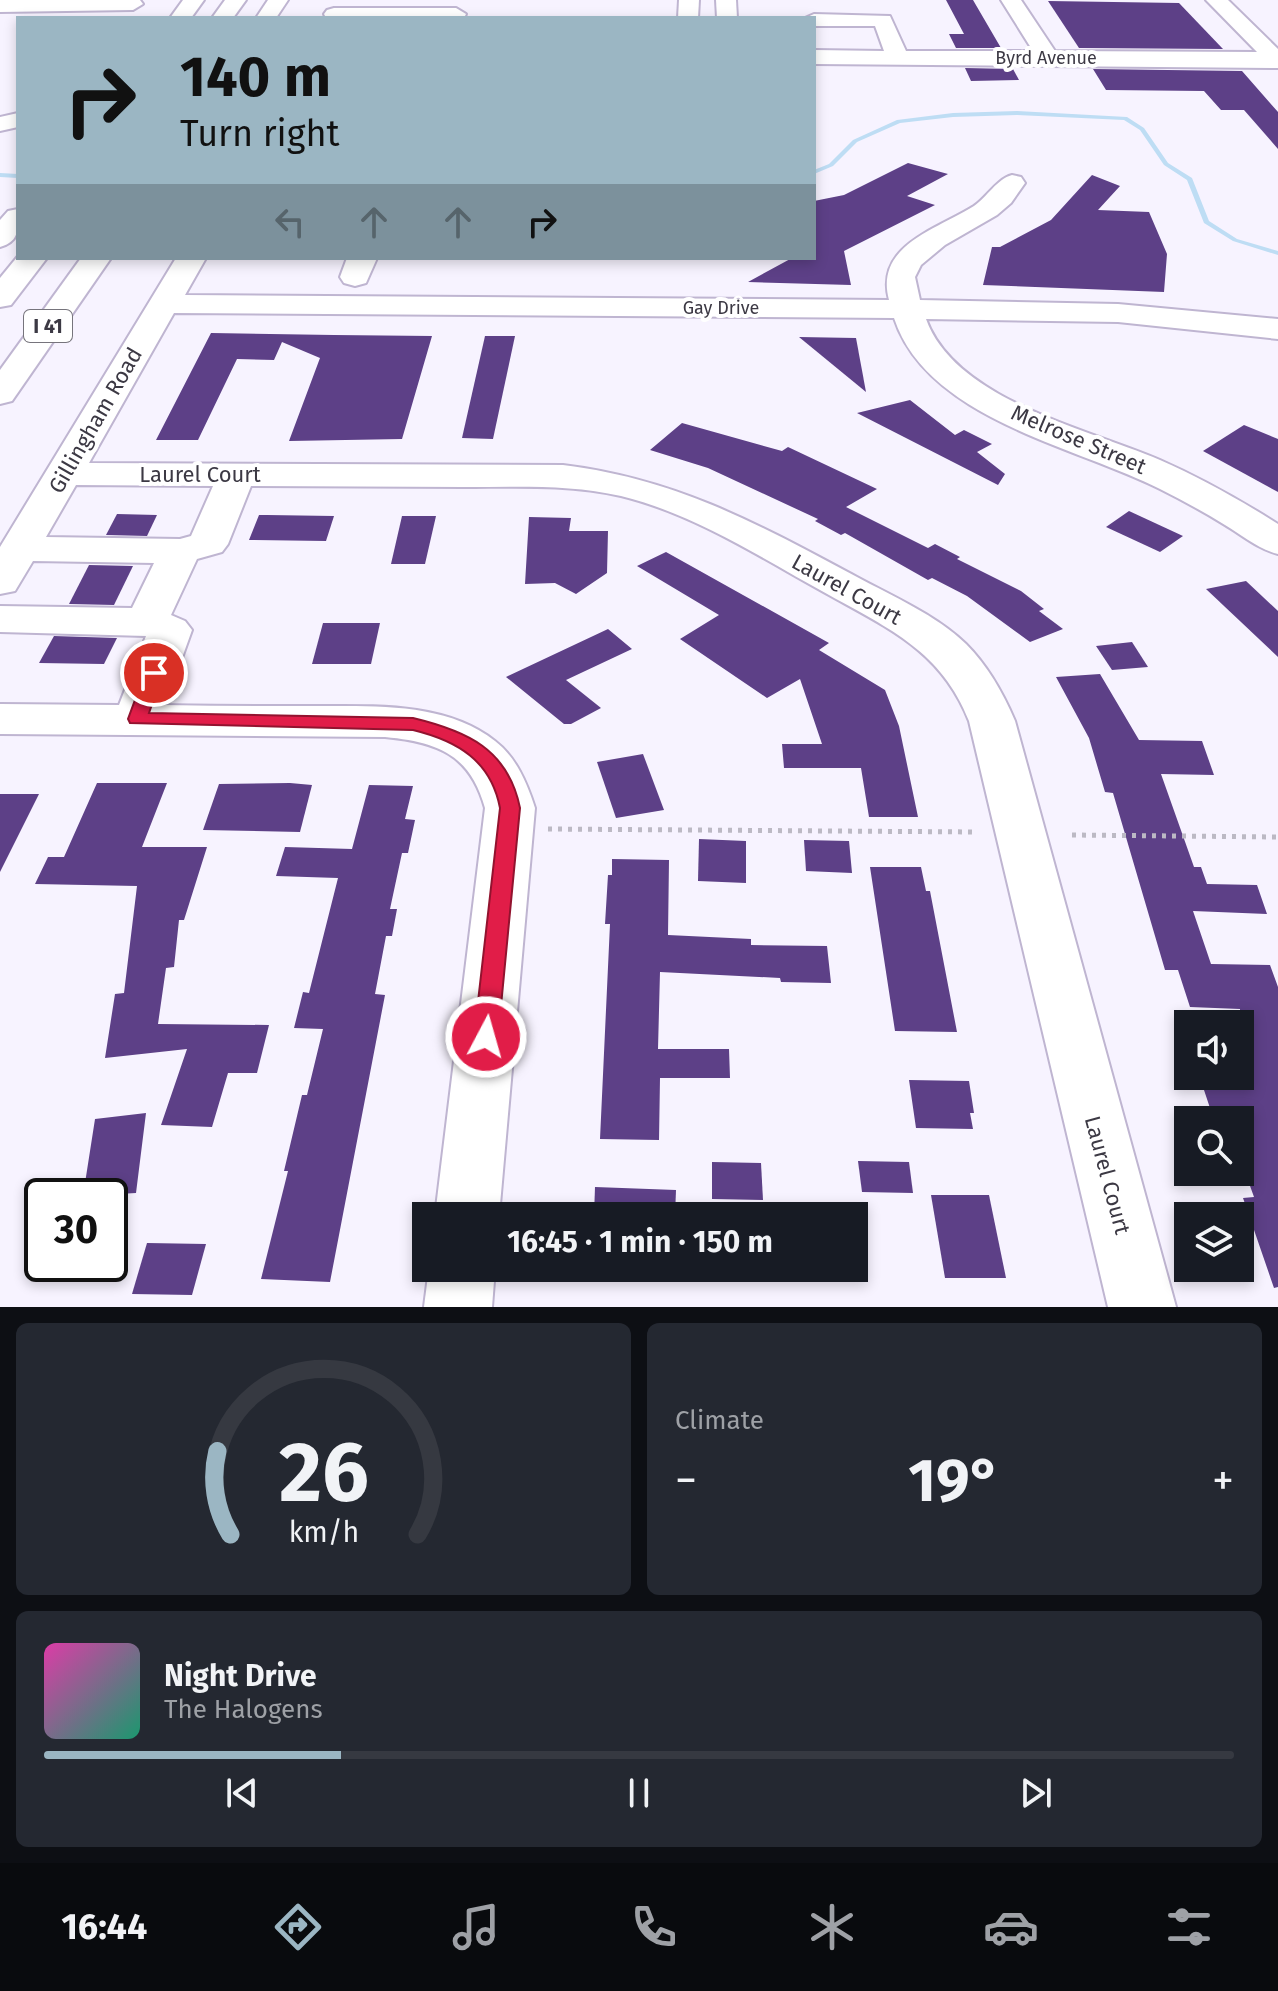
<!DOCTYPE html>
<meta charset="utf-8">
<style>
:root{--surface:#171b24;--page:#242831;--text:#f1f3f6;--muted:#9ea1a6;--line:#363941;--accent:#9bb6c3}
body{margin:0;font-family:"Fira Sans",sans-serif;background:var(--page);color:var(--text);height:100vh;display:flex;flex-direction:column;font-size:30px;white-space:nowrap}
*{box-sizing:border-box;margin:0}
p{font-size:26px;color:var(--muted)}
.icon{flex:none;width:44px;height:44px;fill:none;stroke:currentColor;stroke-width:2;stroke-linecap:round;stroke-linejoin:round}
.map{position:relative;height:1307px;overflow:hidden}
.side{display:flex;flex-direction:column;gap:16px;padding:16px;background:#0d0f14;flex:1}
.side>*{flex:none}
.guide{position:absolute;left:16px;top:16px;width:800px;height:244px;border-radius:0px;box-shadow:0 4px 12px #0003;background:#9bb6c3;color:#111;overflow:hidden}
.fabs{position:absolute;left:1174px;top:1010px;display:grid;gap:16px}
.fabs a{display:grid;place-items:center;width:80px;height:80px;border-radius:0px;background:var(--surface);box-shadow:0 4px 12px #0003;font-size:40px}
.speed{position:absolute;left:24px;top:1178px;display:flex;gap:16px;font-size:40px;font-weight:700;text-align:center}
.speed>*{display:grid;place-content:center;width:104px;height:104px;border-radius:50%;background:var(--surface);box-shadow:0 4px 12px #0003;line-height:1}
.speed .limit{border:4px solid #111;border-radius:12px;background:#fff;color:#111}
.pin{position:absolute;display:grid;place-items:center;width:68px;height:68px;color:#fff;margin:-34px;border:4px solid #fff;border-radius:50%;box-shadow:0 2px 8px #0007}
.me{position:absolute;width:88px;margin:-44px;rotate:6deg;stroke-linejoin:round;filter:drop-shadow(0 0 6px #0008)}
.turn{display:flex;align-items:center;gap:28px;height:168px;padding:0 32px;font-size:36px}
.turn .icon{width:104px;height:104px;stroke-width:2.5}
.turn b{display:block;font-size:56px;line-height:68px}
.lanes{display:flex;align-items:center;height:76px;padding:0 32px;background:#0003;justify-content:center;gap:40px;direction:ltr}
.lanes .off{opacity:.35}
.big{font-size:60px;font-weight:700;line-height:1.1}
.side .tile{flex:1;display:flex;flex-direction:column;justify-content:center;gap:12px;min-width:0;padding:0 28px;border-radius:12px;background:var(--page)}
.side .dial{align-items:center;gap:0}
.dial svg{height:208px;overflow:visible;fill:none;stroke:var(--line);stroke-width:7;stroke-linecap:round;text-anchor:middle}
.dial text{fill:var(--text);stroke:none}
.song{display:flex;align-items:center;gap:24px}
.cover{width:96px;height:96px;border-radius:12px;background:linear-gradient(135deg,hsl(320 70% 55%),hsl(160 70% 35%))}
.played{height:8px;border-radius:4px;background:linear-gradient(90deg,var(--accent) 25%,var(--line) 25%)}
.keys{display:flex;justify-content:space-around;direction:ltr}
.heat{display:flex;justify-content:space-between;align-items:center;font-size:44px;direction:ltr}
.side .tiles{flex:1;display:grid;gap:16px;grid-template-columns:1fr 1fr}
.tile:last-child{grid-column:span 2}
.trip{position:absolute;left:412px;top:1202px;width:456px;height:80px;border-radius:0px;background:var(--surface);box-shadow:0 4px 12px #0003;font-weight:700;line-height:80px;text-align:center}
.tabs{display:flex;height:128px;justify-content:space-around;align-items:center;background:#090b0e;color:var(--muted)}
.tabs .icon{width:56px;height:56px}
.tabs .on{color:var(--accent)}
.tabs b{font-size:36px;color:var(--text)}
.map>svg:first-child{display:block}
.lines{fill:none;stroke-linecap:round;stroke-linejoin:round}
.stream{fill:#beddf4;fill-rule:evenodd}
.building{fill:#5d4087}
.minor-casing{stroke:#bfb5d1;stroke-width:4}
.highway-casing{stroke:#bfb5d1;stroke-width:4}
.path{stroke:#bcb9c4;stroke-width:5;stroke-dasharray:4 6;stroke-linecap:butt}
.minor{fill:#fff;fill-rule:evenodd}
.highway{fill:#fff;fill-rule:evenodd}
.route{fill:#e11d48;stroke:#92132f;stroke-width:2}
.labels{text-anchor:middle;stroke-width:8;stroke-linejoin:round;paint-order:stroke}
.far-street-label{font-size:18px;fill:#3c3944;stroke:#fff}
.shield{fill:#fff;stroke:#76747c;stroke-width:2}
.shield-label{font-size:20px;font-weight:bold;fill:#3c3944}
.street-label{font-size:22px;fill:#3c3944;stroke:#fff}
</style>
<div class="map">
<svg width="1278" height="1307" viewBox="0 0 1278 1307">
<rect width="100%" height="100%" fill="#f7f3ff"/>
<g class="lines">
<g class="stream">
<path d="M1017 111 1127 117 1144 128 1168 163 1192 178 1209 221 1237 239 1278 251V255L1233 241 1204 223 1187 180 1164 165 1140 130 1124 120 1017 115 953 117 900 123 857 142 833 166 814 174V170L829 164 853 140 897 120 953 113Z"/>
<path d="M0 173 18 174V178L0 177Z"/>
</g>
</g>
<g class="building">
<path d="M946 0H973L1001 48H956L949 34H964Z"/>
<path d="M1048 1 1179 3 1223 49 1079 48Z"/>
<path d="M965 68 1013 69 1019 80 971 81Z"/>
<path d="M1093 69 1242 71 1278 112V149L1244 110H1221L1204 91 1106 90Z"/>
<path d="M908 163 948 174 907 196 935 205 844 251 851 285 748 282 792 258H814V201L844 195Z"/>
<path d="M1092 175 1120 186 1098 210 1149 212 1167 254 1164 292 983 285 992 247H1000L1051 220Z"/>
<path d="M211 333 334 335 432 336 402 439 289 441 320 358 282 342 274 360 237 359 198 440H156Z"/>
<path d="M485 336H515L493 439 462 438Z"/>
<path d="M799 337 856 338 866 392Z"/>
<path d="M910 400 955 435 964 430 992 444 977 452 1005 474 998 485 857 413Z"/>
<path d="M682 423 782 451 788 447 877 489 846 507 928 548 935 544 960 557 957 559 1021 591 1044 609 1039 611 1063 629 1030 642 967 596 932 578 928 580 845 533 841 535 815 521 818 519 708 468 650 450Z"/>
<path d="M1244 425 1278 439V492L1203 451Z"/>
<path d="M1129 511 1183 536 1160 552 1106 527Z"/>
<path d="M117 514 157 515 147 536 106 535Z"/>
<path d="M259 515H267L334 516 326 541 249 540Z"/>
<path d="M402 516H436L425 564H391Z"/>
<path d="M529 517 571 518 569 531H608L607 573 576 594 555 583 525 584Z"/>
<path d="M666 552 829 643 819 650 885 690 899 726 918 817H869L861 768H784L782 744H822L800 679 767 698 680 639 719 615 637 566Z"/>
<path d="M89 565 133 566 114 605 69 604Z"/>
<path d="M1246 581 1278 611V657L1206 589Z"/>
<path d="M323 623H380L371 664H312Z"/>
<path d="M608 629 632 649 566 680 601 708 571 724H564L506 677Z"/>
<path d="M54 636 117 638 104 664 39 663Z"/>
<path d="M1132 642 1148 667 1112 670 1096 646Z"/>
<path d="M1100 674 1139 740 1202 741 1214 775 1161 774 1194 867H1201L1207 884 1257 885 1267 914 1193 911 1211 964 1270 965 1278 987V1287L1274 1288 1243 1198 1254 1197 1240 1158V1120H1214L1202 1084H1207L1204 1076H1240V1009L1190 1007 1178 970H1165L1113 793 1105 792 1089 738 1056 677Z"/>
<path d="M643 754 664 810 616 818 597 762Z"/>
<path d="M97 783H167L142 847H207L184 920H179L174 967 166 968 158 1024 269 1025 257 1073H228L212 1127 161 1125 187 1049 105 1058 115 994 124 993 137 886 35 884 48 857H64Z"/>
<path d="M290 783 312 785 300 832 203 830 219 784Z"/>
<path d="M369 785 413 786 405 819 415 820 408 853H402L390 909H397L392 936H386L375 994 385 995 330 1282 261 1279 288 1171H284L302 1095H307L323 1029 294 1028 303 992 309 993 338 878 276 876 285 847 352 849Z"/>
<path d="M0 794H39L0 872Z"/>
<path d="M699 839 746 841V883L698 881Z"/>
<path d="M804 840 849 841 852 873 806 871Z"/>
<path d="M612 859 669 860 668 935 751 939V945L827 946 831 983 781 982 780 978 660 972 658 1049H729L730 1078H660L659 1140 600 1139 610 924H605L608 875H612Z"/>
<path d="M870 867H921L926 891H930L957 1032 895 1031Z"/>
<path d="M909 1080 969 1081 974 1113H970L973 1129 916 1128Z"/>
<path d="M146 1113 136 1193 83 1196 95 1119Z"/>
<path d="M858 1161 909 1162 913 1193 862 1192Z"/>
<path d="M712 1162 761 1163 763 1200 712 1199Z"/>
<path d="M595 1187 676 1190 675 1216H594Z"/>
<path d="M931 1195H989L1006 1278H945Z"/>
<path d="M147 1243 206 1244 192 1295 132 1294Z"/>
</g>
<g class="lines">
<g class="minor-casing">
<g id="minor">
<path d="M0 0H140L143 4 133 10 0 12Z"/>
<path d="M183 0H204L191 18H170Z"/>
<path d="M679 0H699L698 18H678Z"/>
<path d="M716 0H736L737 18H717Z"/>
<path d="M1001 0H1021L1055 51 1257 52 1206 0H1228L1278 49V68L814 64V50L884 51 875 26H814V18H805L814 14 890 16 906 51H1033Z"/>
<path d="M334 8H456L466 14 464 18H326L324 14 327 10Z"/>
<path d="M18 113V127L0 131V117Z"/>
<path d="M1012 175 1021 177 1025 183 1011 203 997 215 945 245 921 265 915 277 920 300 1118 304 1278 319V339L1118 322 926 319C955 400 1088 429 1160 460 1201 478 1240 500 1278 524V554C1258 549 1242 535 1225 525 1204 512 1182 500 1160 489 1075 446 927 419 894 318L174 313 89 463 563 465C677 479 758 524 857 577 894 597 936 615 966 644 988 666 1003 693 1015 721L1176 1307H1108L969 721C942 652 890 629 829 595 763 559 695 514 621 496 569 484 516 487 464 487 393 487 322 486 251 486L228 544 222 552 197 559 171 615 185 621 192 630 165 705C210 706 255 706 300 706 363 707 442 699 495 741 516 757 527 783 535 808L499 1216H435L485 808C470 754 437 742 385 737L0 734V704L119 705 146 636 0 632V606L132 608 154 563 33 561 15 591 0 594V547L176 258H206L185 295 889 300C874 245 938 229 974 206 987 197 997 179 1012 175ZM76 485 213 486 191 536 180 539 46 537Z"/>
<path d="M18 209C18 227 21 241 0 247V220L8 211Z"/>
<path d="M347 258H377L366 283 355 286 344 283 340 277Z"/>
<path d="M429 1268H495L492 1307H424Z"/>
</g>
</g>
<g class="highway-casing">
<g id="highway">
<path d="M225 0H246L233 18H212Z"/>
<path d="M268 0H288L276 18H256Z"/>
<path d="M18 256 47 258 11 305 0 307V278Z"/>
<path d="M81 258H111L12 401 0 404V370Z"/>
</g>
</g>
<g class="path">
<path d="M548 829 976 832"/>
<path d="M1072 835 1278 837"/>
</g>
<use href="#minor" class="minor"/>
<use href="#highway" class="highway"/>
</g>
<path class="route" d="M154 667 163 673 149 713 413 718C467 731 508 749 520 808L498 1037 494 1044 486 1047 477 1044 474 1037 500 808C491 761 458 741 413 730L130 723 128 719 145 673Z"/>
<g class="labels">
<g class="far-street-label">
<text x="1046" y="64">Byrd Avenue</text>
<text x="721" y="314">Gay Drive</text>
</g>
<rect class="shield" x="24" y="310" width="48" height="32" rx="6"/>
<g class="shield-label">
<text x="48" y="333">I 41</text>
</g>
<g class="street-label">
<text transform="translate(95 420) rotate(-60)" y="8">Gillingham Road</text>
<text transform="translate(1079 439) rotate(23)" y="8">Melrose Street</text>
<text x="200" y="482">Laurel Court</text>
<text transform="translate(847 589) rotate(29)" y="8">Laurel Court</text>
<text transform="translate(1108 1175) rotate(75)" y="8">Laurel Court</text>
</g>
</g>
</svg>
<div class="fabs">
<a><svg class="icon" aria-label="sound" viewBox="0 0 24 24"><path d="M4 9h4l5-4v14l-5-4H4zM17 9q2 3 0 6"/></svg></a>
<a><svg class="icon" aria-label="search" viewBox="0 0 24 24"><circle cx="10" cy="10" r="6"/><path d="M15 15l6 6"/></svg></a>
<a><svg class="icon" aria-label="layers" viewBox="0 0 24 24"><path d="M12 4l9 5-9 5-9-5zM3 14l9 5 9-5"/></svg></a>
</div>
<div class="speed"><div class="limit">30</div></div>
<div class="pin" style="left:154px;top:673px;background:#d93025"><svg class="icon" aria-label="arrive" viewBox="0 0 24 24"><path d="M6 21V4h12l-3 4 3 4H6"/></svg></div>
<svg class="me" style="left:486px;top:1037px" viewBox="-20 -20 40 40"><circle r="17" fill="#e11d48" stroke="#fff" stroke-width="3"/><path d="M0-11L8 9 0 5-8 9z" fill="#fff"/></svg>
<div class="trip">16:45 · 1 min · 150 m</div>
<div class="guide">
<div class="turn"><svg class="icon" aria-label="right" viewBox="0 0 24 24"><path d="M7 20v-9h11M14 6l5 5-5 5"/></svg><div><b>140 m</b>Turn right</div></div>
<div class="lanes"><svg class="icon off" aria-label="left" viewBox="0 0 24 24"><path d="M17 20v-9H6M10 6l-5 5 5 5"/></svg><svg class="icon off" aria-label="ahead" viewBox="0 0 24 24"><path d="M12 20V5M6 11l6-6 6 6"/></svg><svg class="icon off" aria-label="ahead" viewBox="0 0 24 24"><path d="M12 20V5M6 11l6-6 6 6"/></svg><svg class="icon" aria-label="right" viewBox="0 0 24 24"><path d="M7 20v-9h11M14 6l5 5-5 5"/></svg></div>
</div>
</div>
<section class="side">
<div class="tiles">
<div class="tile dial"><svg viewBox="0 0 100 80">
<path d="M14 69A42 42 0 1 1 86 69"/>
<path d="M14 69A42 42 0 0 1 9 37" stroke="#9bb6c3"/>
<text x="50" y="56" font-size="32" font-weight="700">26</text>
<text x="50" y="72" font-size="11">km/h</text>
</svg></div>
<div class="tile"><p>Climate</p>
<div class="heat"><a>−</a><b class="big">19°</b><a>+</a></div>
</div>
<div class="tile">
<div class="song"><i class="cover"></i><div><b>Night Drive</b><p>The Halogens</p></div></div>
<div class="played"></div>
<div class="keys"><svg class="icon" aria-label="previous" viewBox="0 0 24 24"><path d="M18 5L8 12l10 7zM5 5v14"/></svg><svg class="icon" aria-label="pause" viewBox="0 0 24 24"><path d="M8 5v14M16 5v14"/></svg><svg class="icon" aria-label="next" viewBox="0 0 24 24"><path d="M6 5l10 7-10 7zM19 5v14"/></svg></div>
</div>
</div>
</section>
<nav class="tabs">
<b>16:44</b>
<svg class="icon on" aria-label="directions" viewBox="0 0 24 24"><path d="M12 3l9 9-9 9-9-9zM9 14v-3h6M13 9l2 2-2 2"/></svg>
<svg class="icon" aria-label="music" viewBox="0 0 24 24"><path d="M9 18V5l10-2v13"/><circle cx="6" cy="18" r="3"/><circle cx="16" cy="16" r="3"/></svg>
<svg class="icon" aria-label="phone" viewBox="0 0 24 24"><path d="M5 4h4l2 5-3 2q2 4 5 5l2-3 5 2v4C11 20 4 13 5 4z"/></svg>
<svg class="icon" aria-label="climate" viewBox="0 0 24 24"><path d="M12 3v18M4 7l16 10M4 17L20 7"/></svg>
<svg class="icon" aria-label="car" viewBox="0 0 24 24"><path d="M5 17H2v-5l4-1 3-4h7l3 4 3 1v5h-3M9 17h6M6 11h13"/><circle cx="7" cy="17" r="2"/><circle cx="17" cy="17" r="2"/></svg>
<svg class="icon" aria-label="filters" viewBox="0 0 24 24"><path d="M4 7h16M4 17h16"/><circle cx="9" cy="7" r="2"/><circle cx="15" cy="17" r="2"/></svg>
</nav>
